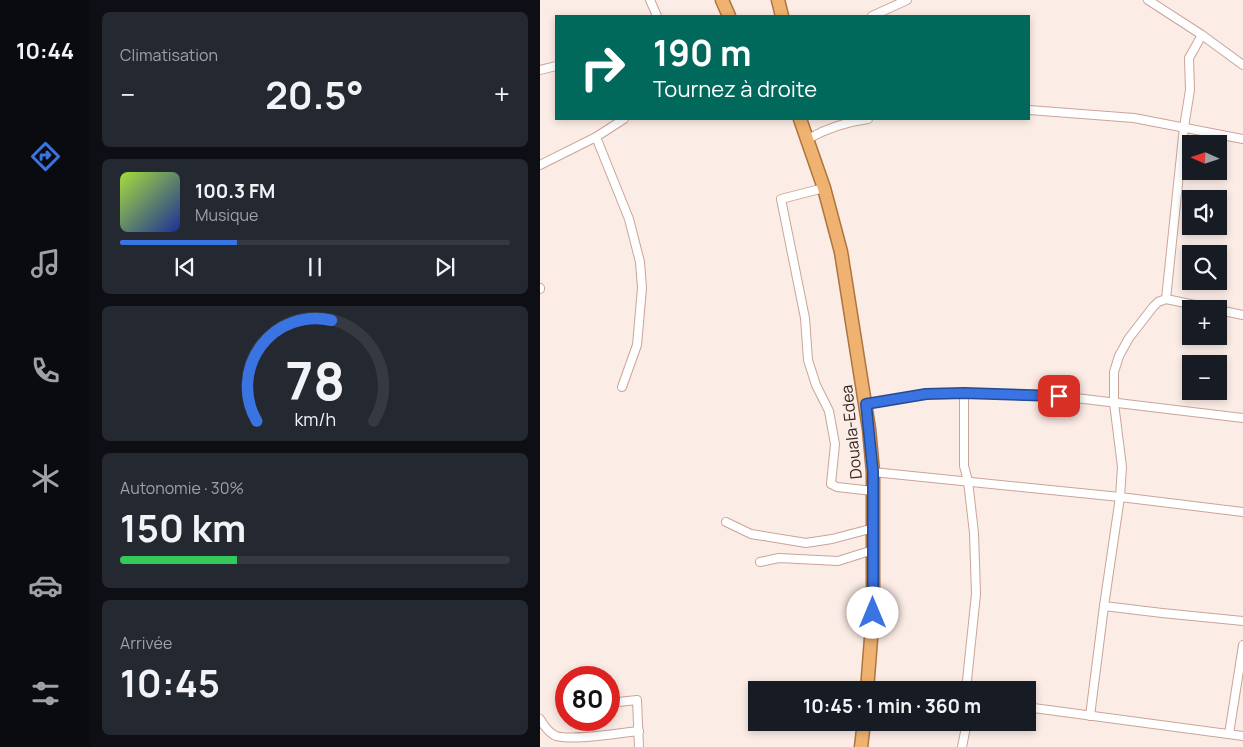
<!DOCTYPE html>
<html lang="fr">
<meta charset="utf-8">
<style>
:root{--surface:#171b24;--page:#242831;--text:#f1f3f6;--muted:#9ea1a6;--line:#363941;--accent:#3a73e2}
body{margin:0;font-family:Manrope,sans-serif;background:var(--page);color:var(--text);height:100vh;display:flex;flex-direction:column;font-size:19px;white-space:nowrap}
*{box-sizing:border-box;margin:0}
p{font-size:16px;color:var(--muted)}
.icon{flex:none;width:28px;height:28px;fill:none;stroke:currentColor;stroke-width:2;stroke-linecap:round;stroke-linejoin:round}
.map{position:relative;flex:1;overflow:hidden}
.drawer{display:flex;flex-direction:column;gap:12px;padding:12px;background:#0d0f14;width:450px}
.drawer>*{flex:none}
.top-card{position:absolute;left:15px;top:15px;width:475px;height:105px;border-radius:0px;box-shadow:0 2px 8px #0003;background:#00695c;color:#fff;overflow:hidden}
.needle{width:32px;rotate:273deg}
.controls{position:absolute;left:642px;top:135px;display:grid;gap:10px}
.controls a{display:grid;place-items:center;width:45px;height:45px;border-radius:0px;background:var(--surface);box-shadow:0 2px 8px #0003;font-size:25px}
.speed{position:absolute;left:15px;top:666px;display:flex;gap:10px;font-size:25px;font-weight:700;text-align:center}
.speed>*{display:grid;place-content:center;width:65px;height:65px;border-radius:50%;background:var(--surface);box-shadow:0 2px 8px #0003;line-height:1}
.speed .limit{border:8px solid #d22;background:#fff;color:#111}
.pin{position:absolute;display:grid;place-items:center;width:42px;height:42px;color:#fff;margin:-21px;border-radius:10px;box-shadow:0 2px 8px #0006}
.me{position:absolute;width:55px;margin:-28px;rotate:0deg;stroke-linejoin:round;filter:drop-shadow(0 0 4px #0008)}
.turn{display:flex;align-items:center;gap:18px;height:105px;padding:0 15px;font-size:22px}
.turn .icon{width:65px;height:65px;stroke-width:2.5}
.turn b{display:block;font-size:35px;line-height:42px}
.big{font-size:38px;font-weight:700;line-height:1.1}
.drawer .widget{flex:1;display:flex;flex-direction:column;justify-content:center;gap:8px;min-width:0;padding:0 18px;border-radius:8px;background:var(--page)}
.drawer .dial{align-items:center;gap:0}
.dial svg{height:130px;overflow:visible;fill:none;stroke:var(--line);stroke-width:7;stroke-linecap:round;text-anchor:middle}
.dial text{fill:var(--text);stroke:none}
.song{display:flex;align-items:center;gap:15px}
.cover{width:60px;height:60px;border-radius:8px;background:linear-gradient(135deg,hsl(80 70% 55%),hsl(230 70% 35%))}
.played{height:5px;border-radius:2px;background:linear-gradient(90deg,var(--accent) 30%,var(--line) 30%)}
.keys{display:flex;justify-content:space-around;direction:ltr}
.heat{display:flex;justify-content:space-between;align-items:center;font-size:28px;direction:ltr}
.charge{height:8px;border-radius:4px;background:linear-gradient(90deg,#34c759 30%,var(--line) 0)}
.trip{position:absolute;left:208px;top:681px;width:288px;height:50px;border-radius:0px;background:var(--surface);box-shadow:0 2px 8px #0003;font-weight:700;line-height:50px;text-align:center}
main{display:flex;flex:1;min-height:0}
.dock{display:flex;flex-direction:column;width:90px;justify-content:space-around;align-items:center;background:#090b0e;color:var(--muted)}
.dock .icon{width:35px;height:35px}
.dock .on{color:var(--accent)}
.dock b{font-size:22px;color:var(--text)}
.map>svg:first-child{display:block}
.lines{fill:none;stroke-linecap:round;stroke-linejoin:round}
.minor-casing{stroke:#cba498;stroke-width:10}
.trunk-casing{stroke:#ac753e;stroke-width:15}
.minor{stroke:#fff;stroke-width:8}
.trunk{stroke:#efb270;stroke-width:12}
.route-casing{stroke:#264b93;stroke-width:12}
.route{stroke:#3a73e2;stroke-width:9}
.labels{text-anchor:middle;stroke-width:4;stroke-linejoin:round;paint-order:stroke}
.street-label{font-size:16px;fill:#372723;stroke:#fcece6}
</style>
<main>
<nav class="dock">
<b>10:44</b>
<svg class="icon on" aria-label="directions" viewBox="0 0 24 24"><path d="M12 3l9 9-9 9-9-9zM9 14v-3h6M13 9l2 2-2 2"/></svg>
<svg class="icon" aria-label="music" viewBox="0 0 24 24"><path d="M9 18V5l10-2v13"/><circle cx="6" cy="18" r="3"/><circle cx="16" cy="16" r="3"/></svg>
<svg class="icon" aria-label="phone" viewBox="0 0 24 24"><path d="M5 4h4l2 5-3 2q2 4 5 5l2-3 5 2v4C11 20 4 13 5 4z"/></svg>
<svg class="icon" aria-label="climate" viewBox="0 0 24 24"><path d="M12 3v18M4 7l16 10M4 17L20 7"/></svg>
<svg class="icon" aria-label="car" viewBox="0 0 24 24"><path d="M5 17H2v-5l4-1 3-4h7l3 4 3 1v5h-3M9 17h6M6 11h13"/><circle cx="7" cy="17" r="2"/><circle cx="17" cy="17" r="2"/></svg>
<svg class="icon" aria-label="filters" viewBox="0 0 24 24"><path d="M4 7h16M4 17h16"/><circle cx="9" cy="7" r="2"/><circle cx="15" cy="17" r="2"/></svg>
</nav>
<section class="drawer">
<div class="widget"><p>Climatisation</p>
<div class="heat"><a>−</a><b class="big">20.5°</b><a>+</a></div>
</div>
<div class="widget">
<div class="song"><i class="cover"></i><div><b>100.3 FM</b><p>Musique</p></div></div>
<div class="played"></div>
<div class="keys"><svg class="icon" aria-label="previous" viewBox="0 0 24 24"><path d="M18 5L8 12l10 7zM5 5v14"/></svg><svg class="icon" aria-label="pause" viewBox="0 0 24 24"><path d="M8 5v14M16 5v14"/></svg><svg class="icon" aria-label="next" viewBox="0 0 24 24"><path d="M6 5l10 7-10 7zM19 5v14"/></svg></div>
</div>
<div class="widget dial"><svg viewBox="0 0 100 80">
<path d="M14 69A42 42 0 1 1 86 69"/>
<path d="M14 69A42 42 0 0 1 60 7" stroke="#3a73e2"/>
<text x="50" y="56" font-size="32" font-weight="700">78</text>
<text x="50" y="72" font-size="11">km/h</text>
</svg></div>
<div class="widget"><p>Autonomie · 30%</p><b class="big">150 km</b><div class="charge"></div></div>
<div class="widget"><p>Arrivée</p><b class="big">10:45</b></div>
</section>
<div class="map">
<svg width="703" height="747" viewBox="0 0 703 747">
<rect width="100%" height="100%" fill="#fcece6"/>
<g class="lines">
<g class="minor-casing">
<g id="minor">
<path d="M110 0 117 16"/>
<path d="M608 0 662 35 703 65"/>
<path d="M332 16 367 0"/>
<path d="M0 70 16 66"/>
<path d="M489 110 594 118 703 139"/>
<path d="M56 137 89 219 100 262 102 288 97 345 82 387"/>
<path d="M268 139C287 128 306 122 328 119"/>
<path d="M0 165 56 137 84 119"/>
<path d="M284 188 241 199 265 318 268 360 276 385 289 411 295 444 291 484 297 487 333 491"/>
<path d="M0 288V289"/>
<path d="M626 299 644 127 650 90 649 58 662 35"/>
<path d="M679 310 703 315"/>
<path d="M424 393V466L428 481 434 533 436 594 426 690"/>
<path d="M326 404 386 394 424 393 519 396 703 418"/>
<path d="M333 472 580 497 703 512"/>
<path d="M186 522 211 534 266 543 292 539 334 528"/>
<path d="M220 562 239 558 298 561 333 550"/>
<path d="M564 606 622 613 703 621"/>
<path d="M328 686 358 690"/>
<path d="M69 703 97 700 99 747"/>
<path d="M486 707 703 736"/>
<path d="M550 716 564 606 580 497 582 467 574 403V372L579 356 589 338 613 307 618 302 626 299 674 309"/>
<path d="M0 719C4 726 9 733 16 736 34 741 79 733 99 731"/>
<path d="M689 734 703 645"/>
<path d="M422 747 427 722"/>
</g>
</g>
<g class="trunk-casing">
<g id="trunk">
<path d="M182 0 189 16"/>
<path d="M238 0 242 16"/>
<path d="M260 119 284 188 301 252 329 429 333 472V613L327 690"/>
<path d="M321 747 324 722"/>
</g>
</g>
<use href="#minor" class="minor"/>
<use href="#trunk" class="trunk"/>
</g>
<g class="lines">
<g class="route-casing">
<path id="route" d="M333 613V472L326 404 386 394 424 393 519 396"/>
</g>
<use href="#route" class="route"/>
</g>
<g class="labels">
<g class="street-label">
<text transform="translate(311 432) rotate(-96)" y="6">Douala-Edea</text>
</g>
</g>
</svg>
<div class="controls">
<a><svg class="needle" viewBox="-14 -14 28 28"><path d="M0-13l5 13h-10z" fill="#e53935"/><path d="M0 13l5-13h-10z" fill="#9ea1a6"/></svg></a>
<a><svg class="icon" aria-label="sound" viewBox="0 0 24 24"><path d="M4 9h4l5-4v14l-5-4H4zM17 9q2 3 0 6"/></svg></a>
<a><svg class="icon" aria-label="search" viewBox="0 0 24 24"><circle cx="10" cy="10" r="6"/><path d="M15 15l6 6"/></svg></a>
<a>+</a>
<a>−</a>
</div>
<div class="speed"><div class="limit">80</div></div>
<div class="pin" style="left:519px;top:396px;background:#d93025"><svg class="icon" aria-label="arrive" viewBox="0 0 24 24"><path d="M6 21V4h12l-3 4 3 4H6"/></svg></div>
<svg class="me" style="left:333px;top:613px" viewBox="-20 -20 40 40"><circle r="19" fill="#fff"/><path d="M0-13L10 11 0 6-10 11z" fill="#3a73e2"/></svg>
<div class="trip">10:45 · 1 min · 360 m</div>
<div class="top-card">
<div class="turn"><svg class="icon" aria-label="right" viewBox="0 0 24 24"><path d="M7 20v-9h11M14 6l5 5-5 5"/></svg><div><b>190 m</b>Tournez à droite</div></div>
</div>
</div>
</main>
